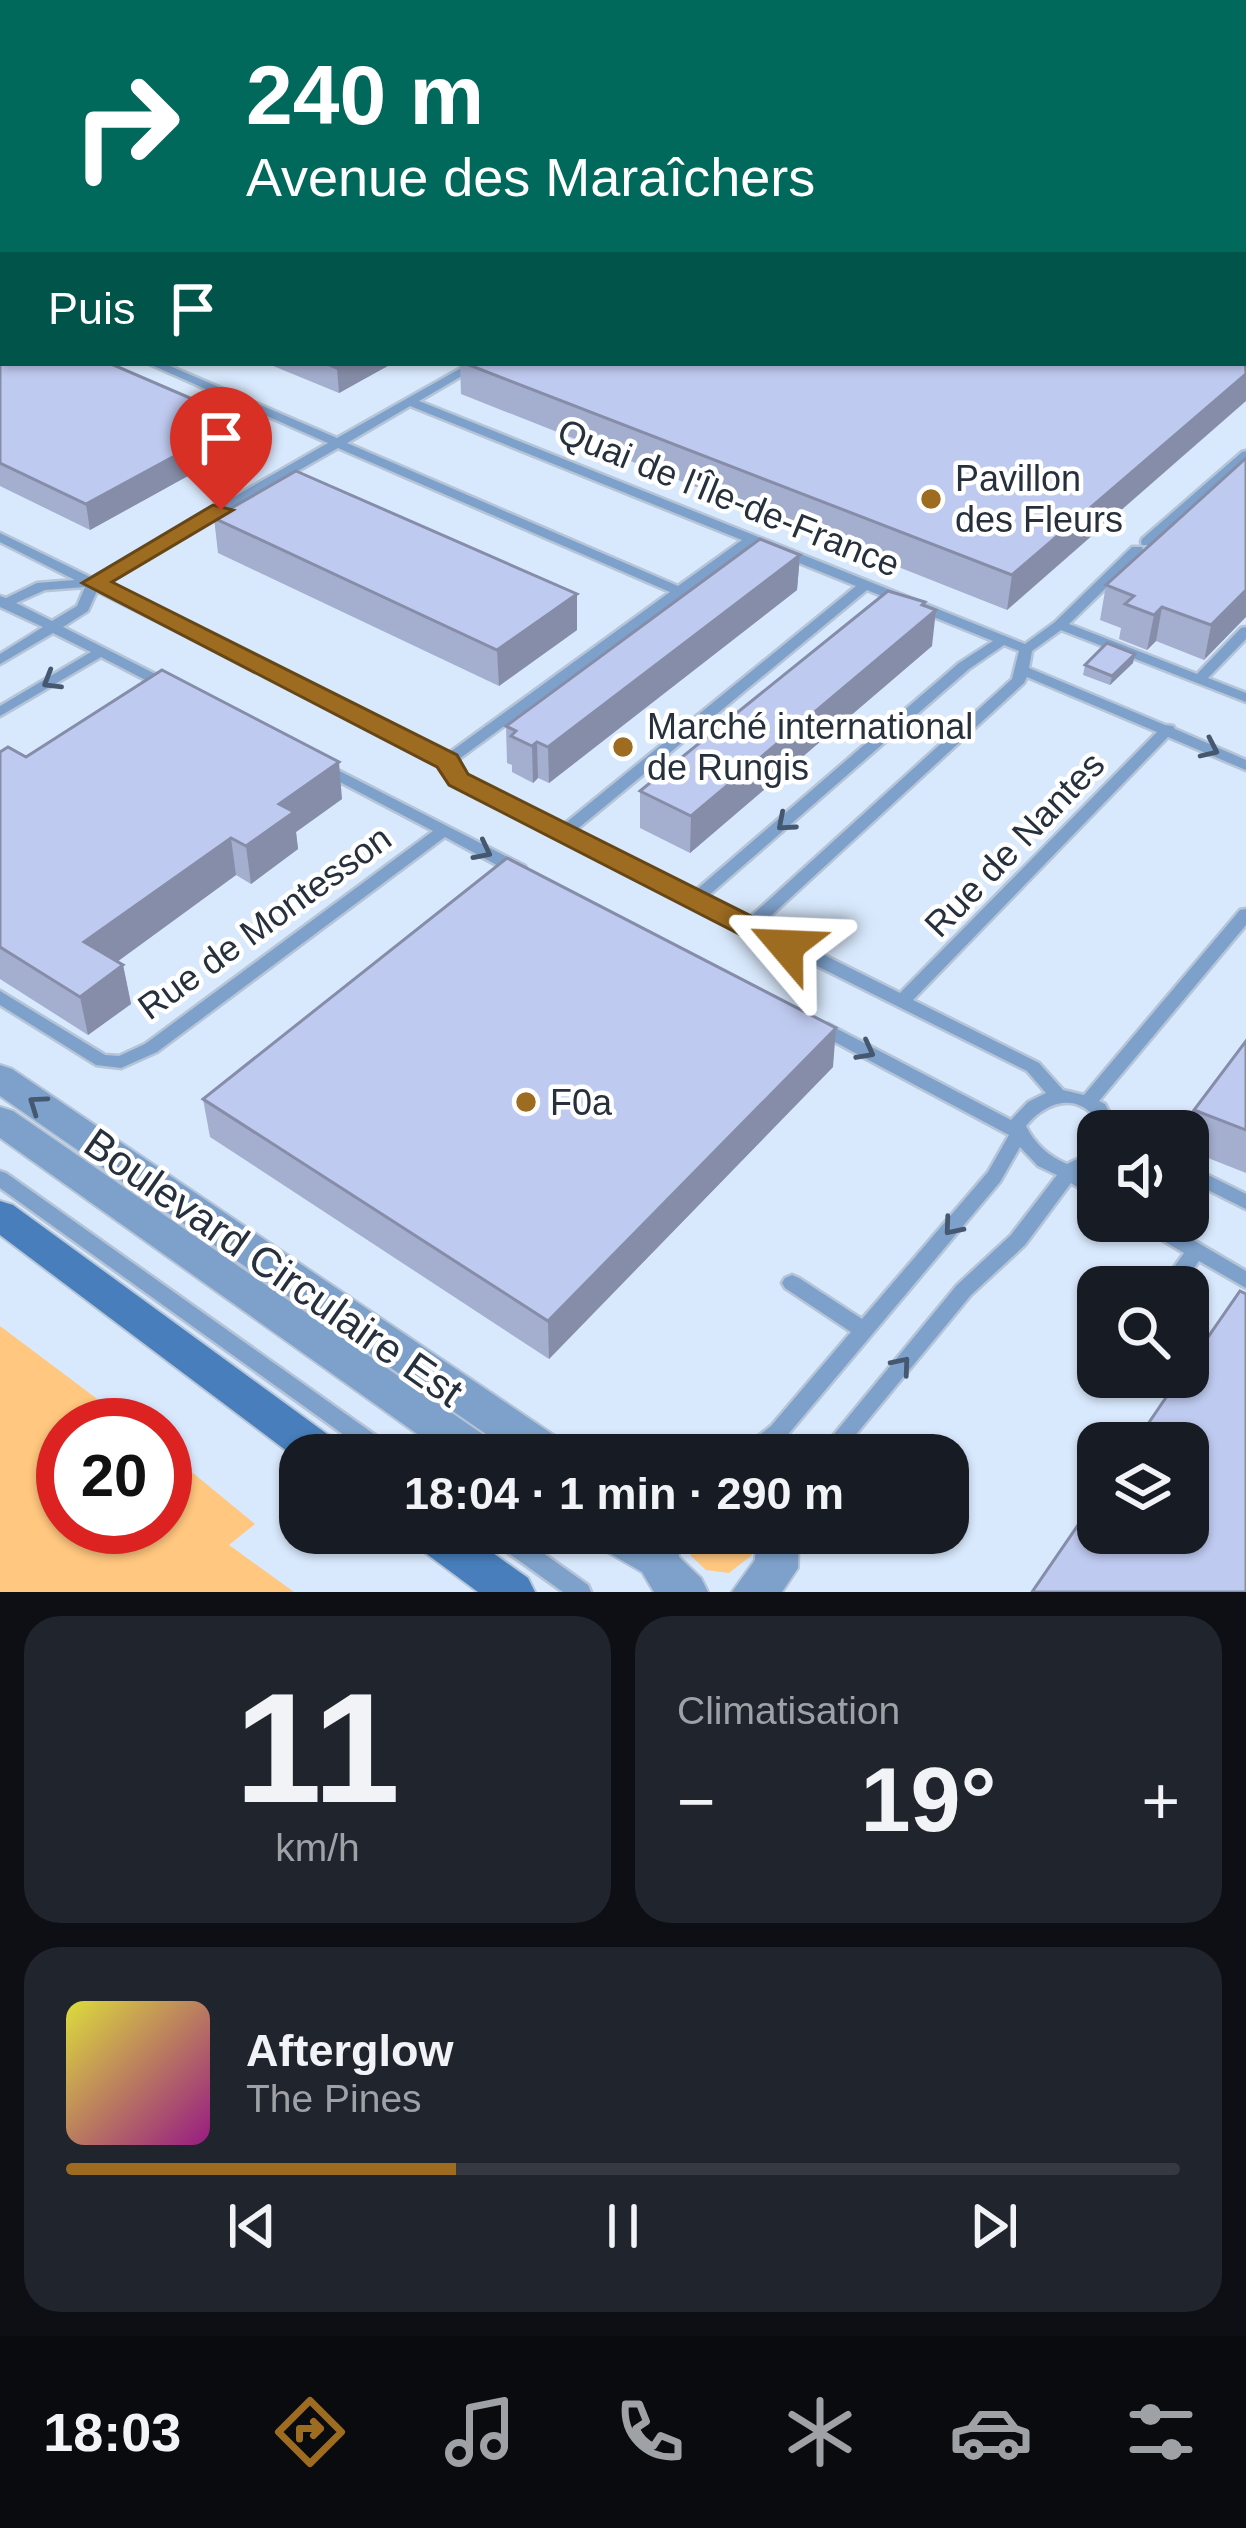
<!DOCTYPE html>
<html lang="fr">
<meta charset="utf-8">
<style>
:root{--surface:#171b24;--page:#20242c;--text:#f1f3f6;--muted:#9ea1a6;--line:#363941;--accent:#9e6c21}
body{margin:0;font-family:Helvetica,sans-serif;background:var(--page);color:var(--text);height:100vh;display:flex;flex-direction:column;font-size:45px;white-space:nowrap}
*{box-sizing:border-box;margin:0}
p{font-size:39px;color:var(--muted)}
.icon{flex:none;width:66px;height:66px;fill:none;stroke:currentColor;stroke-width:2;stroke-linecap:round;stroke-linejoin:round}
.map{position:relative;height:1592px;overflow:hidden}
.panel{display:flex;flex-direction:column;gap:24px;padding:24px;background:#0d0f14;flex:1}
.panel>*{flex:none}
.top-card{position:absolute;left:0px;top:0px;width:1248px;height:366px;box-shadow:0 3px 9px #0004;background:#00695c;color:#fff;overflow:hidden}
.fabs{position:absolute;left:1077px;top:1110px;display:grid;gap:24px}
.fabs a{display:grid;place-items:center;width:132px;height:132px;border-radius:24px;background:var(--surface);box-shadow:0 3px 9px #0004;font-size:60px}
.speed{position:absolute;left:36px;top:1398px;display:flex;gap:24px;font-size:60px;font-weight:700;text-align:center}
.speed>*{display:grid;place-content:center;width:156px;height:156px;border-radius:50%;background:var(--surface);box-shadow:0 3px 9px #0004;line-height:1}
.speed .limit{border:18px solid #d22;background:#fff;color:#111}
.pin{position:absolute;display:grid;place-items:center;width:102px;height:102px;color:#fff;margin:-123px -51px;border-radius:50% 50% 50% 0;rotate:-45deg;box-shadow:0 0 12px #0007}
.pin .icon{rotate:45deg}
.me{position:absolute;width:132px;margin:-66px;rotate:296deg;stroke-linejoin:round;filter:drop-shadow(0 0 9px #0008)}
.turn{display:flex;align-items:center;gap:42px;height:252px;padding:0 48px;font-size:54px}
.turn .icon{width:156px;height:156px;stroke-width:2.5}
.turn b{display:block;font-size:84px;line-height:102px}
.then{display:flex;align-items:center;height:114px;padding:0 48px;background:#0003;gap:24px;font-size:45px}
.big{font-size:90px;font-weight:700;line-height:1.1}
.panel .card{flex:1;display:flex;flex-direction:column;justify-content:center;gap:18px;min-width:0;padding:0 42px;border-radius:36px;background:var(--page)}
.panel .dial{align-items:center;gap:0}
.dial b{font-size:156px;line-height:1}
.song{display:flex;align-items:center;gap:36px}
.cover{width:144px;height:144px;border-radius:18px;background:linear-gradient(135deg,hsl(60 70% 55%),hsl(310 70% 35%))}
.played{height:12px;border-radius:6px;background:linear-gradient(90deg,var(--accent) 35%,var(--line) 35%)}
.keys{display:flex;justify-content:space-around;direction:ltr}
.heat{display:flex;justify-content:space-between;align-items:center;font-size:66px;direction:ltr}
.panel .tiles{flex:1;display:grid;gap:24px;grid-template-columns:1fr 1fr}
.card:last-child{grid-column:span 2}
.trip{position:absolute;left:279px;top:1434px;width:690px;height:120px;border-radius:36px;background:var(--surface);box-shadow:0 3px 9px #0004;font-weight:700;line-height:120px;text-align:center}
.dock{display:flex;height:192px;justify-content:space-around;align-items:center;background:#090b0e;color:var(--muted)}
.dock .icon{width:84px;height:84px}
.dock .current{color:var(--accent)}
.dock b{font-size:54px;color:var(--text)}
.map>svg:first-child{display:block}
.green{fill:#ffc77f}
.lines{fill:none;stroke-linecap:round;stroke-linejoin:round}
.service-casing{stroke:#b5c4d7;stroke-width:5}
.minor-casing{stroke:#b5c4d7;stroke-width:4}
.secondary-casing{stroke:#b5c4d7;stroke-width:4}
.service{fill:#7ea1cb;fill-rule:evenodd}
.minor{fill:#7ea1cb;fill-rule:evenodd}
.secondary{fill:#477ebb;fill-rule:evenodd}
.wall{fill:#a4aece}
.shaded-wall{fill:#868da8}
.building{fill:#bfcaf0;stroke:#868da8;stroke-width:3}
.oneway{stroke:#45586f}
.route{fill:#9e6c21;stroke:#674615;stroke-width:3}
.poi-dot{fill:#9e6c21;stroke:#fff;stroke-width:4.5}
.labels{text-anchor:middle;stroke-width:9;stroke-linejoin:round;paint-order:stroke}
.poi-label{font-size:36px;fill:#27313e;stroke:#fff;text-anchor:start}
.street-label{font-size:36px;fill:#27313e;stroke:#fff}
.near-street-label{font-size:42px;fill:#27313e;stroke:#fff}
</style>
<div class="map">
<svg width="1246" height="1592" viewBox="0 0 1246 1592">
<rect width="100%" height="100%" fill="#d9e9fd"/>
<g class="green">
<path d="M0 1326 132 1425H63V1527H165V1450L255 1524 229 1545 294 1592H0Z"/>
<path d="M689 1533H751L752 1555 729 1573 706 1570 691 1556Z"/>
</g>
<g class="lines">
<g class="service-casing">
<g id="service">
<path d="M386 0H397L393 3H382Z"/>
<path d="M433 0H446L452 3H439Z"/>
<path d="M877 0H891L897 3H883Z"/>
<path d="M951 0H961L957 3H947Z"/>
<path d="M1245 77 1246 78V84L1245 83Z"/>
<path d="M0 116 3 117V123L0 122Z"/>
<path d="M3 152V159L0 160V153Z"/>
<path d="M3 180V186L0 187V181Z"/>
<rect x="1245" y="198" width="1" height="6"/>
<path d="M0 293 3 294V301L0 300Z"/>
<path d="M147 363H163L337 438 470 363H484L419 401 1025 644 1055 622 1132 547H1142L1143 550 1142 553 1069 624 1197 674 1241 628 1246 627V639L1208 678 1246 693V702L1061 630 1032 651 1029 668 1165 725 1173 726 1175 729 1246 760V770L1168 737 913 1000 1039 1063 1063 1090 1084 1095 1240 910 1246 909V925L1099 1101 1105 1104 1119 1131H1101C1099 1127 1094 1115 1091 1113 1069 1092 1041 1107 1026 1126 1035 1144 1048 1156 1067 1164L1098 1149V1164L1083 1173 1098 1183V1200L1071 1183 1025 1245 971 1295 839 1455H817L957 1285 1011 1235 1057 1175 1038 1166 1020 1147 1000 1182 785 1438 764 1455H739L742 1449 771 1426 851 1332 785 1288 782 1283 785 1278 792 1275 799 1278 862 1319 988 1172 1009 1135 816 1032 814 1028 816 1024H828L1011 1120 1028 1102 1046 1093 1027 1071 751 933 742 932 740 927 696 905 688 904 686 900 453 782 442 764 97 591 88 611 63 627 173 683 175 686 173 689H163L101 657 0 716V706L91 652 53 633 0 664V654L43 627 0 607V596L6 598 37 583 75 580 0 542V533L92 578 328 443ZM410 406 742 540 678 586 347 443ZM338 448 670 592 446 755 102 583ZM752 544 856 586 563 825 463 776 455 762ZM85 587 77 606 52 621 16 603 45 590ZM867 590 993 641 959 663 695 891 575 831ZM1004 645 1019 651 1012 679 749 918 707 897 969 669ZM1027 677 1157 732 900 993 762 924 1024 683Z"/>
<path d="M1246 451V461L1152 545H1142L1141 542 1142 539 1242 452Z"/>
<path d="M322 762 525 866 527 870 519 875 513 874 445 837 157 1052 121 1068 96 1065 0 1005V991L105 1055 119 1056 145 1044 433 831 317 770 315 767 317 764Z"/>
<path d="M1188 1165 1246 1194V1209L1188 1180Z"/>
<path d="M0 1171 6 1173 395 1449 398 1455H372L0 1188Z"/>
<path d="M1137 1221H1161L1246 1271V1288L1199 1261 1181 1287H1160L1184 1253 1139 1226Z"/>
<path d="M487 1533H515L588 1585 591 1592H563L490 1540Z"/>
</g>
</g>
<g class="minor-casing">
<g id="minor">
<path d="M1150 0H1166L1168 3H1152Z"/>
<rect x="1245" y="44" width="1" height="10"/>
<path d="M0 1065 12 1069 564 1442 570 1455H516L0 1096Z"/>
<path d="M0 1107 13 1111 494 1442 500 1455H447L0 1138Z"/>
<path d="M591 1533H677L679 1557 701 1578 708 1592H654L642 1572 597 1546Z"/>
<path d="M757 1533H799L798 1568 782 1592H732L755 1560Z"/>
</g>
</g>
<g class="secondary-casing">
<g id="secondary">
<path d="M0 1201 13 1205 338 1442 344 1455H300V1461L0 1235Z"/>
<path d="M410 1533H465L528 1578 535 1592H478L416 1546Z"/>
</g>
</g>
<use href="#service" class="service"/>
<use href="#minor" class="minor"/>
<use href="#secondary" class="secondary"/>
</g>
<g class="wall">
<path d="M131 0H337L330 3H140Z"/>
<path d="M513 0H816L828 3H524Z"/>
<path d="M1075 0H1143L1145 3H1076Z"/>
<path d="M3 185V255L0 254V186Z"/>
<path d="M0 316 244 445 90 530 0 486Z"/>
<path d="M266 363H393L339 393Z"/>
<path d="M460 363H1245L1007 610 461 394Z"/>
<path d="M1246 458 1204 660 1156 641 1147 650 1119 639 1121 628 1100 620 1106 585Z"/>
<path d="M214 518 577 630 499 686 218 553Z"/>
<path d="M800 555 797 590 549 783 538 778 533 783 512 772V765L507 763 506 726Z"/>
<path d="M925 602 932 646 690 853 640 828V791Z"/>
<path d="M1133 663 1110 685 1083 675 1085 665Z"/>
<path d="M0 752 26 757 342 799 296 832 298 849 251 884 236 875 117 962 123 965 131 1004 88 1035 0 979Z"/>
<path d="M1246 1041V1173L1188 1150V1133L1194 1110Z"/>
<path d="M833 1067 549 1359 210 1137 203 1099Z"/>
</g>
<g class="shaded-wall">
<path d="M57 0H76V3H49Z"/>
<path d="M301 0H337L330 3H293Z"/>
<path d="M346 363H393L339 393 337 368Z"/>
<path d="M1246 374V401L1007 610 1012 575Z"/>
<path d="M241 420 244 445 90 530 86 504Z"/>
<path d="M800 555 797 590 549 783 548 747Z"/>
<path d="M1246 590V617L1204 660 1211 625Z"/>
<path d="M577 594V630L499 686 497 650Z"/>
<path d="M925 602 923 620 936 610 932 646 690 853 691 816Z"/>
<path d="M1162 607 1156 641 1147 650 1154 615Z"/>
<path d="M1135 654 1133 663 1110 685 1112 676Z"/>
<path d="M537 742 538 778 533 783 532 746Z"/>
<path d="M339 762 342 799 296 832 298 849 251 884 246 846 279 804Z"/>
<path d="M231 838 236 875 92 980 84 942Z"/>
<path d="M123 965 131 1004 88 1035 80 997Z"/>
<path d="M836 1028 833 1067 549 1359 548 1321Z"/>
</g>
<g class="building">
<path d="M0 0H57L49 3H3V79L0 78Z"/>
<path d="M173 0H301L293 3H183Z"/>
<path d="M586 0H816L828 3H597Z"/>
<path d="M1116 0H1144L1145 3H1120Z"/>
<rect x="1245" y="100" width="1" height="66"/>
<path d="M3 185V233L0 232V186Z"/>
<rect x="1245" y="219" width="1" height="60"/>
<path d="M0 316 3 317V363H109L241 420 86 504 0 463Z"/>
<path d="M1245 355 1246 374 1012 575 464 363H1245Z"/>
<path d="M325 363H346L337 368Z"/>
<path d="M1246 458V590L1211 625 1162 607 1154 615 1125 604 1134 596 1106 585Z"/>
<path d="M296 471 577 594 497 650 214 518Z"/>
<path d="M760 539 800 555 548 747 537 742 532 746 511 736 516 731 506 726Z"/>
<path d="M888 591 925 602 922 605 936 610 691 816 640 791Z"/>
<path d="M1107 643 1135 654 1112 676 1085 665Z"/>
<path d="M162 670 339 762 279 804 294 812 246 846 231 838 84 942 123 965 80 997 0 947V752L8 747 26 757Z"/>
<path d="M507 858 836 1028 548 1321 203 1099Z"/>
<path d="M1246 1041V1130L1194 1110Z"/>
<path d="M1240 1291 1246 1294V1592H1032L1098 1496V1533H1188V1443H1135L1180 1377H1188V1366Z"/>
</g>
<defs><path id="oneway-chevron" d="M-2-3.5L2.5 0L-2 3.5" fill="none" stroke-width="1.6" stroke-linecap="round" stroke-linejoin="round" transform="scale(3)"/></defs>
<g class="oneway">
<use href="#oneway-chevron" transform="translate(51 681) rotate(149)"/>
<use href="#oneway-chevron" transform="translate(1210 749) rotate(25)"/>
<use href="#oneway-chevron" transform="translate(785 823) rotate(139)"/>
<use href="#oneway-chevron" transform="translate(483 851) rotate(27)"/>
<use href="#oneway-chevron" transform="translate(866 1051) rotate(28)"/>
<use href="#oneway-chevron" transform="translate(37 1104) rotate(-145)"/>
<use href="#oneway-chevron" transform="translate(952 1227) rotate(130)"/>
<use href="#oneway-chevron" transform="translate(902 1365) rotate(-50)"/>
</g>
<path class="route" d="M213 505 233 510 112 582 457 755 468 774 797 939 801 946 797 953H776L449 785 437 767 82 583Z"/>
<g class="poi-dot">
<circle cx="931" cy="499" r="12"/>
<circle cx="623" cy="747" r="12"/>
<circle cx="526" cy="1102" r="12"/>
</g>
<g class="labels">
<g class="poi-label">
<text x="955" y="491">Pavillon<tspan x="955" dy="41">des Fleurs</tspan></text>
<text x="647" y="739">Marché international<tspan x="647" dy="41">de Rungis</tspan></text>
<text x="550" y="1115">F0a</text>
</g>
<g class="street-label">
<text transform="translate(729 497) rotate(22)" y="13">Quai de l'Île-de-France</text>
<text transform="translate(1014 844) rotate(-46)" y="13">Rue de Nantes</text>
<text transform="translate(264 922) rotate(-36)" y="13">Rue de Montesson</text>
</g>
<g class="near-street-label">
<text transform="translate(274 1267) rotate(35)" y="15">Boulevard Circulaire Est</text>
</g>
</g>
</svg>
<div class="fabs">
<a><svg class="icon" aria-label="sound" viewBox="0 0 24 24"><path d="M4 9h4l5-4v14l-5-4H4zM17 9q2 3 0 6"/></svg></a>
<a><svg class="icon" aria-label="search" viewBox="0 0 24 24"><circle cx="10" cy="10" r="6"/><path d="M15 15l6 6"/></svg></a>
<a><svg class="icon" aria-label="layers" viewBox="0 0 24 24"><path d="M12 4l9 5-9 5-9-5zM3 14l9 5 9-5"/></svg></a>
</div>
<div class="speed"><div class="limit">20</div></div>
<div class="pin" style="left:221px;top:510px;background:#d93025"><svg class="icon" aria-label="arrive" viewBox="0 0 24 24"><path d="M6 21V4h12l-3 4 3 4H6"/></svg></div>
<svg class="me" style="left:786px;top:946px" viewBox="-20 -20 40 40"><path d="M0-17L14 15 0 8-14 15z" fill="#9e6c21" stroke="#fff" stroke-width="4"/></svg>
<div class="trip">18:04 · 1 min · 290 m</div>
<div class="top-card">
<div class="turn"><svg class="icon" aria-label="right" viewBox="0 0 24 24"><path d="M7 20v-9h11M14 6l5 5-5 5"/></svg><div><b>240 m</b>Avenue des Maraîchers</div></div>
<div class="then">Puis<svg class="icon" aria-label="arrive" viewBox="0 0 24 24"><path d="M6 21V4h12l-3 4 3 4H6"/></svg></div>
</div>
</div>
<section class="panel">
<div class="tiles">
<div class="card dial"><b>11</b><p>km/h</p></div>
<div class="card"><p>Climatisation</p>
<div class="heat"><a>−</a><b class="big">19°</b><a>+</a></div>
</div>
<div class="card">
<div class="song"><i class="cover"></i><div><b>Afterglow</b><p>The Pines</p></div></div>
<div class="played"></div>
<div class="keys"><svg class="icon" aria-label="previous" viewBox="0 0 24 24"><path d="M18 5L8 12l10 7zM5 5v14"/></svg><svg class="icon" aria-label="pause" viewBox="0 0 24 24"><path d="M8 5v14M16 5v14"/></svg><svg class="icon" aria-label="next" viewBox="0 0 24 24"><path d="M6 5l10 7-10 7zM19 5v14"/></svg></div>
</div>
</div>
</section>
<nav class="dock">
<b>18:03</b>
<svg class="icon current" aria-label="directions" viewBox="0 0 24 24"><path d="M12 3l9 9-9 9-9-9zM9 14v-3h6M13 9l2 2-2 2"/></svg>
<svg class="icon" aria-label="music" viewBox="0 0 24 24"><path d="M9 18V5l10-2v13"/><circle cx="6" cy="18" r="3"/><circle cx="16" cy="16" r="3"/></svg>
<svg class="icon" aria-label="phone" viewBox="0 0 24 24"><path d="M5 4h4l2 5-3 2q2 4 5 5l2-3 5 2v4C11 20 4 13 5 4z"/></svg>
<svg class="icon" aria-label="climate" viewBox="0 0 24 24"><path d="M12 3v18M4 7l16 10M4 17L20 7"/></svg>
<svg class="icon" aria-label="car" viewBox="0 0 24 24"><path d="M5 17H2v-5l4-1 3-4h7l3 4 3 1v5h-3M9 17h6M6 11h13"/><circle cx="7" cy="17" r="2"/><circle cx="17" cy="17" r="2"/></svg>
<svg class="icon" aria-label="filters" viewBox="0 0 24 24"><path d="M4 7h16M4 17h16"/><circle cx="9" cy="7" r="2"/><circle cx="15" cy="17" r="2"/></svg>
</nav>
